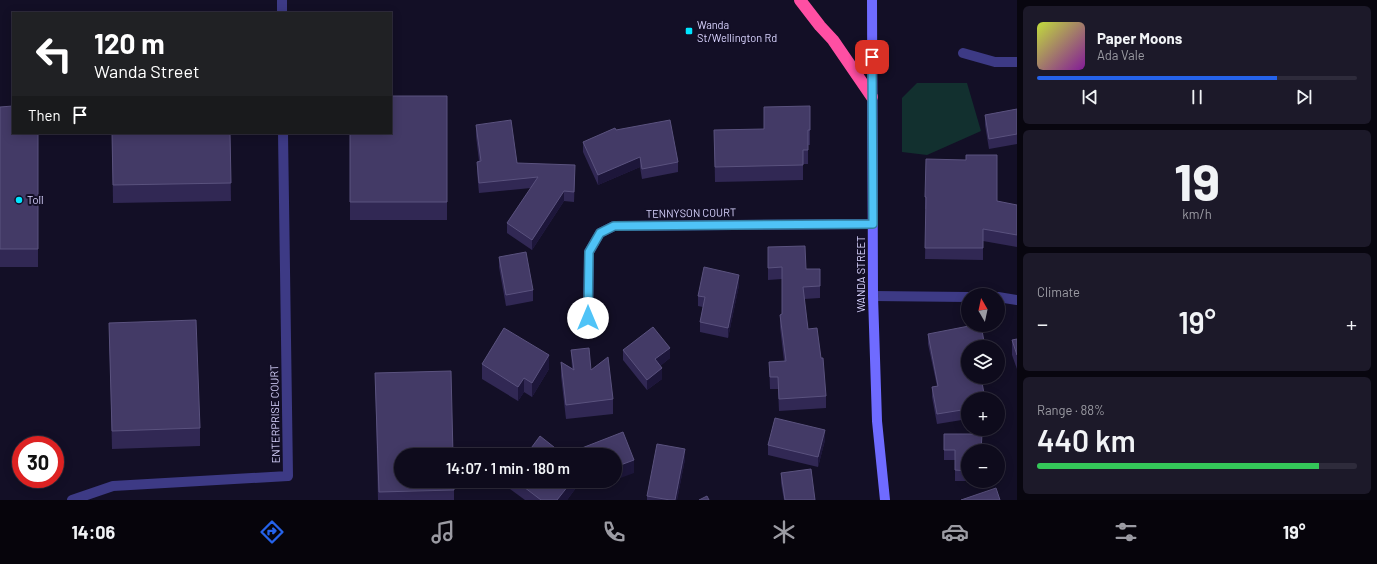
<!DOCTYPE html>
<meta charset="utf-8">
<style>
:root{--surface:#0e0b1c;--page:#1c1929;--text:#f1f3f6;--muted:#9b9ba3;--line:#2e2b3b;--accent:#2563eb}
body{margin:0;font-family:Barlow,sans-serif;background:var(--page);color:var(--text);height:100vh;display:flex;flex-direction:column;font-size:15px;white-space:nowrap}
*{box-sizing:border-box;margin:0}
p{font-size:13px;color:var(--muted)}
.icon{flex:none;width:22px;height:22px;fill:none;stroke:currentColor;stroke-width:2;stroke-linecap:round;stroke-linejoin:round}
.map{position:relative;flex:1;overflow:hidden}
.sheet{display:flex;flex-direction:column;gap:6px;padding:6px;background:#08060f;width:360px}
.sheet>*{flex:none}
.hud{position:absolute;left:12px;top:12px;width:380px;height:122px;border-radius:0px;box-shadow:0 2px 10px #0003,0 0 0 1px var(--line);background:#202124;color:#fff;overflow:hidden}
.needle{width:26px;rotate:351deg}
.buttons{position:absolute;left:961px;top:288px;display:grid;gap:8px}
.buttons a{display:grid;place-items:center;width:44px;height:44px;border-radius:50%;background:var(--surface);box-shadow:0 2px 10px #0003,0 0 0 1px var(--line);font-size:20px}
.speed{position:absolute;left:12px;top:436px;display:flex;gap:8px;font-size:20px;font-weight:700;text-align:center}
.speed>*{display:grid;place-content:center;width:52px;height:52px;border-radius:50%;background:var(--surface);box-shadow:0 2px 10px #0003,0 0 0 1px var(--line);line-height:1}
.speed .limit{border:6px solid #d22;background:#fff;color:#111}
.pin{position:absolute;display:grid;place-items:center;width:34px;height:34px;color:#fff;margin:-17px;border-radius:8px;box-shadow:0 2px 6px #0006}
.me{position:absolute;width:44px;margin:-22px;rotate:0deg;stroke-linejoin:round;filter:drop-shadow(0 0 3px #0008)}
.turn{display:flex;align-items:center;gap:14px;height:84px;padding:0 16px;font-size:18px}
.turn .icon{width:52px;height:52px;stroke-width:2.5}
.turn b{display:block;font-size:28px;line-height:34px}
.then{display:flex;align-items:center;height:38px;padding:0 16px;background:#0003;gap:8px;font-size:15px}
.big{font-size:30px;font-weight:600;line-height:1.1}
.sheet .card{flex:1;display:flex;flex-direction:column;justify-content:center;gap:6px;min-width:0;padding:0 14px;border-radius:6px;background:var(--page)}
.sheet .dial{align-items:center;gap:0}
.dial b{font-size:52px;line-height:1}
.song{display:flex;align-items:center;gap:12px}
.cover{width:48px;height:48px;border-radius:6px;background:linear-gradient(135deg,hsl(70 70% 55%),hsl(290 70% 35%))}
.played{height:4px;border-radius:2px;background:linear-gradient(90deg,var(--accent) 75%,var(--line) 75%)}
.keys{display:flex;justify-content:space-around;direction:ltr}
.heat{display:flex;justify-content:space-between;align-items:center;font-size:22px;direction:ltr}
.charge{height:6px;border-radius:3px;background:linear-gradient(90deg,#34c759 88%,var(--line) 0)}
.trip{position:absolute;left:394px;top:448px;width:228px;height:40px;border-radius:20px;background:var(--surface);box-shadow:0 2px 10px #0003,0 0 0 1px var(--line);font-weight:600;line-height:40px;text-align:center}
.menu{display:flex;height:64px;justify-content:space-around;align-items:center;background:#06040b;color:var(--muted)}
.menu .icon{width:28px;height:28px}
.menu .active{color:var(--accent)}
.menu b{font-size:18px;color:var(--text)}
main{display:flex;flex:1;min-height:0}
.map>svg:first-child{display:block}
.green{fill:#12302f}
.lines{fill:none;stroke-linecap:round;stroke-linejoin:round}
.street{stroke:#3d3a85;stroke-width:10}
.secondary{stroke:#6f6bff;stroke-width:10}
.highway{stroke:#ff4fa3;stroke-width:12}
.wall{fill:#312854}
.shaded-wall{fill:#1d163a}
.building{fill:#433a66;stroke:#5a527e}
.route-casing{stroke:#337fa1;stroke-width:10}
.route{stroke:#4fc3f7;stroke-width:7}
.poi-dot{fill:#00e5ff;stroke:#130f26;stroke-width:1.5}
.labels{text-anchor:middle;stroke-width:4;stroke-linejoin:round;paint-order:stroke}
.poi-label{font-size:11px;fill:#d9d4ff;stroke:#130f26;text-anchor:start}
.street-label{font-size:11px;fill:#d9d4ff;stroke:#130f26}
</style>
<main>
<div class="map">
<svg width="1017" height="500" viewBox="0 0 1017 500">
<rect width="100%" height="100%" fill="#130f26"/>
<path class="green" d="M917 83H967L981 131 927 155 902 152V98Z"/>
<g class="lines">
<g class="street">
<path d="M282 13V0"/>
<path d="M963 53 995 62H1017"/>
<path d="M873 296 968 297"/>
<path d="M998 297 1017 300"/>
<path d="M588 318 589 252 600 233 614 226 873 224"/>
<path d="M72 500 113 486 288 476 283 133"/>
</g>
<path class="secondary" d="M872 0 873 296 877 421 885 500"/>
<path class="highway" d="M800 0 820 26 833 40 872 97"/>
</g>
<g class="wall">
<path d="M447 96V220H350V133Z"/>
<path d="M0 107 38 133V267H0Z"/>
<path d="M764 107 810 130V145H808V164H803V180L715 182 714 130 764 129Z"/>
<path d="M1017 109V144L989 149 985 125V115Z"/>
<path d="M476 125 517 163 575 175 574 202 564 201 532 250 507 233V223L531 188 479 193 477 172V162L479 161 476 136Z"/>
<path d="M616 130 678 162V172L642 179 640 167 598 185 583 152V142Z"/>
<path d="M112 133H230L231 201 113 203Z"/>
<path d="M925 197 997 201 1017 205V247L983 241V260L925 259 926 209H925Z"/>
<path d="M768 247 806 269H820V298L804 299 808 329 826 396V408L779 411 778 389H770L769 362 784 361 780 327V315L782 314V279L768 280Z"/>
<path d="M499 257 533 290V301L506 306 499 267Z"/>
<path d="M739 285 728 338 700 332V322L703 307 698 306V296Z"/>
<path d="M109 323 200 428V446L112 449Z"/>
<path d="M928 334 968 347V419L937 424 932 397V387L937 386 928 344Z"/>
<path d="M1017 339V369L1012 355V340Z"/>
<path d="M571 350 591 370 613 399V414L566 419 561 376V362L572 368Z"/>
<path d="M623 350 670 358 660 366 662 379 647 390 623 360Z"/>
<path d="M482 364 549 369 532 397 524 392 518 401 482 379Z"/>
<path d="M375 373 454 481V500H378Z"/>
<path d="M944 434 968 451V481H955V460H944Z"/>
<path d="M825 440 818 467 768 455V445Z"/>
<path d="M685 459 677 500H647V496Z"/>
<path d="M781 473 815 500H784L781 483Z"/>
<path d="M510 481H581L567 500H525L510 489Z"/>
<path d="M588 481H612L591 489Z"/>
</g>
<g class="shaded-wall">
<path d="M640 157V167L598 185V175Z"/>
<path d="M564 191V201L532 250V240Z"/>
<path d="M739 275V285L728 338V328Z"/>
<path d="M670 348V358L655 370V359Z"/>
<path d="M549 355V369L532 397V383Z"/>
<path d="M662 368V379L647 390V380Z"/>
<path d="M524 378V392L518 401V387Z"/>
<path d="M825 430V440L818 467V457Z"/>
<path d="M685 449V459L677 500H675Z"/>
<path d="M634 460V473L615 480V467Z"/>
<path d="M572 481H581L567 500H557Z"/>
<path d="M591 481H612L591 489Z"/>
</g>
<g class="building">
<path d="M391 96H447V202H350V133H391Z"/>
<path d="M13 106V133H38V249H0V107Z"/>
<path d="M810 106V130H808V150H803V165L715 167 714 130 764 129V107Z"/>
<path d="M1017 109V134L989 139 985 115Z"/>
<path d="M511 120 517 163 575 165 574 192 564 191 532 240 507 223 538 177 479 183 477 162 481 161 476 125Z"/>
<path d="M670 120 678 162 642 169 640 157 598 175 583 142 615 128 616 130Z"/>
<path d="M112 133H230L231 183 113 185Z"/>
<path d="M966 155H997V201L1017 205V235L983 229V248H925L926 197H925L926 159 966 160Z"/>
<path d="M805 246 806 269H820V286L803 287 808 329 817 328 821 358H823L826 396 779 399 778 377H770L769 362 786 361 780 315 782 314V267L768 268V247Z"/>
<path d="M526 252 533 290 506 295 499 257Z"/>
<path d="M704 267 739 275 728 328 700 322 705 297 698 296Z"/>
<path d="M196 320 200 428 112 431 109 323Z"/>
<path d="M974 325H981L985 347H968V377H981L985 399H968V409L937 414 932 387 938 386 928 334Z"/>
<path d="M653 327 670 348 655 359 662 368 647 380 623 350Z"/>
<path d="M504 328 549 355 532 383 524 378 518 387 482 364Z"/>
<path d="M1017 339V355L1012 340Z"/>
<path d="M589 348 591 370 608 357 613 399 566 405 561 362 574 370 571 350Z"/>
<path d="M451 371 453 455H401V481H454V490L379 492 375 373Z"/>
<path d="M775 418 825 430 818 457 768 445Z"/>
<path d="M623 432 634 460 615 467V455H526L540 436 564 455Z"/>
<path d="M944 434H982L981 451H968V471L955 470V450H944Z"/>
<path d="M657 444 685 449 675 500H670L647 496Z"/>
<path d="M811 469 815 500H785L781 473Z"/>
<path d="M516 481H572L557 500H541Z"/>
<path d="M996 488 1000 500H961Z"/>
<path d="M707 496 709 500H699Z"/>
</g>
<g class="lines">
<g class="route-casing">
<path id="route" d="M588 318 589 252 600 233 614 226 873 224 872 57"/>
</g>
<use href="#route" class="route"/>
</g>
<g class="poi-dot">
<rect x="685" y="27" width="8" height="8" rx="2"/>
<circle cx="19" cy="200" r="4"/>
</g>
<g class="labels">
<g class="poi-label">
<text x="697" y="29">Wanda<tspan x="697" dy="13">St/Wellington Rd</tspan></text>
<text x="27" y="204">Toll</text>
</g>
<g class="street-label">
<text transform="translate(691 213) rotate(-1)" y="4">TENNYSON COURT</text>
<text transform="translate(861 274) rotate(-90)" y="4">WANDA STREET</text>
<text transform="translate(275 414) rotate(-91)" y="4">ENTERPRISE COURT</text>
</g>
</g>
</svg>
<div class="buttons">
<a><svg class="needle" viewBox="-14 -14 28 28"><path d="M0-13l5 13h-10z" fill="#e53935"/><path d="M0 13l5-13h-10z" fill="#9b9ba3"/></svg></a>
<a><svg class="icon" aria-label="layers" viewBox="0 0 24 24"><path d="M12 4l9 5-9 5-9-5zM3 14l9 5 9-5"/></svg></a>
<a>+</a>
<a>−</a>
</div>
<div class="speed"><div class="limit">30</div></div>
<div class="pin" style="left:872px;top:57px;background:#d93025"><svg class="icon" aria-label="arrive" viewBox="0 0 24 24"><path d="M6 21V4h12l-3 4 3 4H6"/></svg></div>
<svg class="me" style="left:588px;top:318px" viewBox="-20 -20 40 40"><circle r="19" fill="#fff"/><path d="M0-13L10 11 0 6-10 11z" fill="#4fc3f7"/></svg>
<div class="trip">14:07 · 1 min · 180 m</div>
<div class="hud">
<div class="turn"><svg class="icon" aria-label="left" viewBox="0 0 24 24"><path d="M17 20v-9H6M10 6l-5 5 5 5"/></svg><div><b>120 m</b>Wanda Street</div></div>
<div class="then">Then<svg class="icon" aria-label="arrive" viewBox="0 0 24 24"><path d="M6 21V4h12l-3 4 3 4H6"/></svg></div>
</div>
</div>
<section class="sheet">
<div class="card">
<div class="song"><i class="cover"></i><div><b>Paper Moons</b><p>Ada Vale</p></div></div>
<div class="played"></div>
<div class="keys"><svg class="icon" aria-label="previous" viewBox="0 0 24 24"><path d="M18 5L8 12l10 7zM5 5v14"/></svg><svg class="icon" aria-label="pause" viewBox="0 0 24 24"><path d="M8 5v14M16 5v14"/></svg><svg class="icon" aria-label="next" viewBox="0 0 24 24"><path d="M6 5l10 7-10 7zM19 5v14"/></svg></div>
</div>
<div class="card dial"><b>19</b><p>km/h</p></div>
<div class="card"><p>Climate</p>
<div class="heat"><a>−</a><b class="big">19°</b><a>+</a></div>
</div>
<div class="card"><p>Range · 88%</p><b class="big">440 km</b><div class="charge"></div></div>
</section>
</main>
<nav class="menu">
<b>14:06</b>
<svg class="icon active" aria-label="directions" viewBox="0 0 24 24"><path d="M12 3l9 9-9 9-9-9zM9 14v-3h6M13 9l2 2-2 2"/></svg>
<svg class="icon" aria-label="music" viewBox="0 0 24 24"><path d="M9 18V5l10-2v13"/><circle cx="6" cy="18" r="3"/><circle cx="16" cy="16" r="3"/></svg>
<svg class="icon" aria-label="phone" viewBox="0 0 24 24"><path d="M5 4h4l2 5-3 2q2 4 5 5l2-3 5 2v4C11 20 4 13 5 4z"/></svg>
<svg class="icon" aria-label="climate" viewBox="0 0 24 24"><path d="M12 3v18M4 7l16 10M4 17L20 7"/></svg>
<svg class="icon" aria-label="car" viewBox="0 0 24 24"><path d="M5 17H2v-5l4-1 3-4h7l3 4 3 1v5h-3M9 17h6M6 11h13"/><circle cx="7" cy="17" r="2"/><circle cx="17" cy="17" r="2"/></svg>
<svg class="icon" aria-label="filters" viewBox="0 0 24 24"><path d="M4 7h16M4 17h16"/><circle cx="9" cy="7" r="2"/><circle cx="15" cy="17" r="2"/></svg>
<b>19°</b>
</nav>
